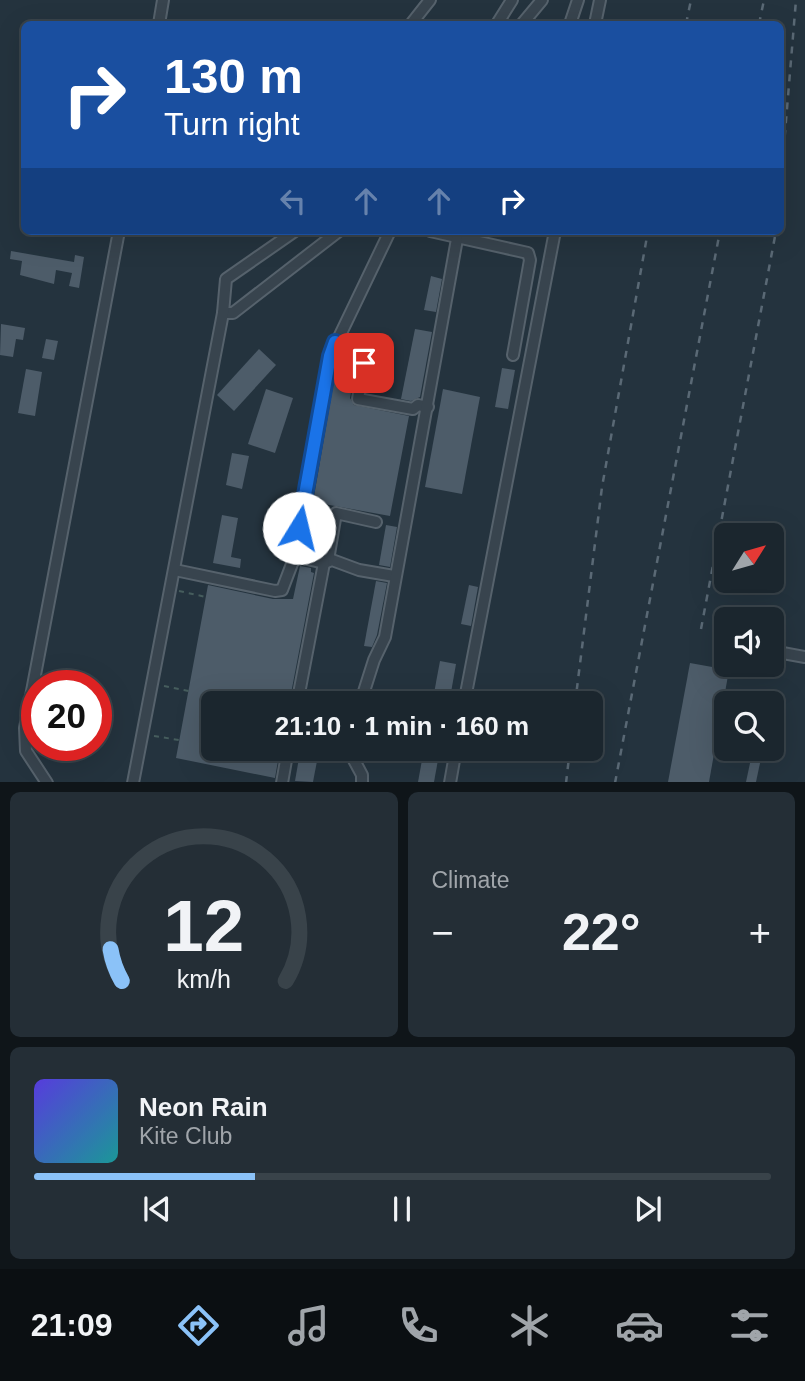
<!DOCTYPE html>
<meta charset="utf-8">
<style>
:root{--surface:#1b262e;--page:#242e36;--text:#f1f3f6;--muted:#a0a5aa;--line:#39434a;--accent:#8bc2f8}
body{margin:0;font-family:Helvetica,sans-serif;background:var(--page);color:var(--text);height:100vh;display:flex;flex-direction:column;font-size:26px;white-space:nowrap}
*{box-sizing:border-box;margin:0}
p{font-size:23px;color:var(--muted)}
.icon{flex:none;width:38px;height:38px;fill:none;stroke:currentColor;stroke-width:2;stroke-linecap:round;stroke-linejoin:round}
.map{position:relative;height:782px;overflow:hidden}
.details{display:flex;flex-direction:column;gap:10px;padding:10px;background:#0f1519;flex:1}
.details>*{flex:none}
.guide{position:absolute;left:21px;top:21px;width:763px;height:214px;border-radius:10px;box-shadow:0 7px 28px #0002,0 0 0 2px var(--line);background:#1a4fa0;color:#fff;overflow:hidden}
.needle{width:46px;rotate:53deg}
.fabs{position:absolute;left:714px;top:523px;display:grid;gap:14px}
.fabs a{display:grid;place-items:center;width:70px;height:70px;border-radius:10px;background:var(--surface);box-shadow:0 7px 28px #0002,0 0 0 2px var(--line);font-size:35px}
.speed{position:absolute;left:21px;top:670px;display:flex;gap:14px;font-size:35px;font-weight:700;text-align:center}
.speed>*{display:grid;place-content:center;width:91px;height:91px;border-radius:50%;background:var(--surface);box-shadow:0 7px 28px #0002,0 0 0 2px var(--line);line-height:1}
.speed .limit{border:10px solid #d22;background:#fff;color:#111}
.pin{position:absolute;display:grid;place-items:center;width:60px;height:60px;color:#fff;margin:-30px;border-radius:14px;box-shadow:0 4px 10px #0006}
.me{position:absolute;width:77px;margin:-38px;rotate:9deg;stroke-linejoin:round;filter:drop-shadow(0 0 5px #0008)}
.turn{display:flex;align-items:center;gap:24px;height:147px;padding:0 28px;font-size:32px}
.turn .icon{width:91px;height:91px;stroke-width:2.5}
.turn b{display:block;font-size:49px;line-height:60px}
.lanes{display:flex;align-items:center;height:66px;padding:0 28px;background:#0003;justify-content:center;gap:35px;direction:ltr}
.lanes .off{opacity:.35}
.big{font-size:52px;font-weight:700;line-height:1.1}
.details .tile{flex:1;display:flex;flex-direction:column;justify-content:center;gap:10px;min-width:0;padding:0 24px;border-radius:10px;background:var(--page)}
.details .dial{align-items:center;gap:0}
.dial svg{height:182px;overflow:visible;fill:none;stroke:var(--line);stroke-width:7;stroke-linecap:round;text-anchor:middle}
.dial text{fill:var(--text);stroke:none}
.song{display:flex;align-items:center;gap:21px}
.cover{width:84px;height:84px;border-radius:10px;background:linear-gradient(135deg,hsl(250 70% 55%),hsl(180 70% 35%))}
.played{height:7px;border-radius:4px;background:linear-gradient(90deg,var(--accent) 30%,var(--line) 30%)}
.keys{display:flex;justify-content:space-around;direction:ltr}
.heat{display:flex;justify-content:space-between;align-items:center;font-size:38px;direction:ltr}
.details .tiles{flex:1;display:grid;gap:10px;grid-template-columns:1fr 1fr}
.tile:last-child{grid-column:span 2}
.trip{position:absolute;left:201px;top:691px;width:402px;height:70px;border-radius:10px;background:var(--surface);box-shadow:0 7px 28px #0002,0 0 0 2px var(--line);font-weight:700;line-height:70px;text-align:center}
.tabs{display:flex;height:112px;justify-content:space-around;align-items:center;background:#0b0f12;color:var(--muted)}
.tabs .icon{width:49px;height:49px}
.tabs .active{color:var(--accent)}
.tabs b{font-size:32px;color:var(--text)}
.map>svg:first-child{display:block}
.building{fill:#4d5c69}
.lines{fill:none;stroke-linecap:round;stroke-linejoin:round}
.minor-casing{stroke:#56626c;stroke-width:14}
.path{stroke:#465d5d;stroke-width:2;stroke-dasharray:5 5;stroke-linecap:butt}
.minor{stroke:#38444e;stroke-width:10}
.rail{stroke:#5a6975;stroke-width:2.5;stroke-dasharray:7 7;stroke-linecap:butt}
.route-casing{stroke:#114b97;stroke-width:18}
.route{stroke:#1a73e8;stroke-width:12}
</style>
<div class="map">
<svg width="805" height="783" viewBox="0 0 805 783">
<rect width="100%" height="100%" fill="#24333e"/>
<g class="building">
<path d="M11 251 74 262 75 255 84 257 79 288 69 286 72 273 56 270 54 284 20 275 22 261 10 259Z"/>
<path d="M431 276 442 279 436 312 424 310Z"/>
<path d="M1 324 25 328 23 340 16 339 13 357 0 355Z"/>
<path d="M415 329 432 332 420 397 411 401 401 399Z"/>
<path d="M46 339 58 341 54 360 42 358Z"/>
<path d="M259 349 276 365 234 411 217 395Z"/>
<path d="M337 364 344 373 355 369 350 398 354 405 409 416 390 516 313 502Z"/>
<path d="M502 368 515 370 508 409 495 407Z"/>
<path d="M26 369 42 372 35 416 18 413Z"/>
<path d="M266 389 293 398 275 453 248 444Z"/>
<path d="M443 389 480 397 462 494 425 487Z"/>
<path d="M232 453 249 456 242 489 226 485Z"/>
<path d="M222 515 238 518 231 557 241 559 240 568 213 563Z"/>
<path d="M386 525 397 527 390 567 379 565Z"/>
<path d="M300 566 311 568V572L314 573 289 704H214V749H280L275 778 176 758 208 585 273 599H293Z"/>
<path d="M376 581 387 583 377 635 372 647 364 646Z"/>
<path d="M469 585 478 587 471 626 461 624Z"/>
<path d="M440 661 456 664 449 704H432Z"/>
<path d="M690 663 729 670 709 782H668Z"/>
<path d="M424 749H440L434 782H418Z"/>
<path d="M753 749H763L756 782H746Z"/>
<path d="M299 758 317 761 313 782 295 781Z"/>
</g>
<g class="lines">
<g class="minor-casing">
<g id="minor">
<path d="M159 24 163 0"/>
<path d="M411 24 430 0"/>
<path d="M497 24 512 0"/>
<path d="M522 24 542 0"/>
<path d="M570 24 578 0"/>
<path d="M595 24 600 0"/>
<path d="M430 231 528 253 530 260 513 355"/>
<path d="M223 313H233L339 231"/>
<path d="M335 342 346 350 347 366"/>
<path d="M348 359 364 363 358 399 413 409 418 405 428 407"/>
<path d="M295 556 324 563 332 560 359 570 394 576"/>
<path d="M328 560 336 513 376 522"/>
<path d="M175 570 275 591 282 590 295 556 330 356 390 231"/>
<path d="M772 651 805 657"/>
<path d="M297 704 324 563"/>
<path d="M360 704 374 660 385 637 457 239"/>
<path d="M464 704 555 231"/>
<path d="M348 749 362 775V783"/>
<path d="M47 783 26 751 25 728 119 231"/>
<path d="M133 783 223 313 226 279 295 231"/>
<path d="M282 783 288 749"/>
<path d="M450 783 456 749"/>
</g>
</g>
<g class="path">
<path d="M179 591 206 597"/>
<path d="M164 686 189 691"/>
<path d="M154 736 179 740"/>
</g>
<use href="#minor" class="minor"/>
<g class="rail">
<path d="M686 24 691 0"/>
<path d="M759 24 764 0"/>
<path d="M780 193 796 0"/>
<path d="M701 629 776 231"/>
<path d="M575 704 602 487 648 231"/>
<path d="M566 783 570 749"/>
<path d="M615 783 720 231"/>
</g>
</g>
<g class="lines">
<g class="route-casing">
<path id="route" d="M299 528 330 356 335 342 346 350 348 359 364 363"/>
</g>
<use href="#route" class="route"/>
</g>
</svg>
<div class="fabs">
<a><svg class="needle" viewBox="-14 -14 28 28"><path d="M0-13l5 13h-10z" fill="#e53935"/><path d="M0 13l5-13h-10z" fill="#a0a5aa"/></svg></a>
<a><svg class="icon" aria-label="sound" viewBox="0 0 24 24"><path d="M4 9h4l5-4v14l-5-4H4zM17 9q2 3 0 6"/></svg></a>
<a><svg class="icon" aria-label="search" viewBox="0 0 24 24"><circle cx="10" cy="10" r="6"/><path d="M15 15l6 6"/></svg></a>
</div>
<div class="speed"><div class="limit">20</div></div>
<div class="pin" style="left:364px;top:363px;background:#d93025"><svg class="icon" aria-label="arrive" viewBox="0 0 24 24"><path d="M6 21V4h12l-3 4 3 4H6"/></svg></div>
<svg class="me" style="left:299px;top:528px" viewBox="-20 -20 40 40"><circle r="19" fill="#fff"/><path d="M0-13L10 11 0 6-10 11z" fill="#1a73e8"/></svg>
<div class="trip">21:10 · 1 min · 160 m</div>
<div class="guide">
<div class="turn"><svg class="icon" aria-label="right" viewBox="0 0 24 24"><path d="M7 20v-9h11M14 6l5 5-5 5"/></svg><div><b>130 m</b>Turn right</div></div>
<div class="lanes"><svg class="icon off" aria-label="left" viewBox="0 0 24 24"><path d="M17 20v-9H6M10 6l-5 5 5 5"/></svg><svg class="icon off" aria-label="ahead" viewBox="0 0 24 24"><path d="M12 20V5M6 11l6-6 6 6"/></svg><svg class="icon off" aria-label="ahead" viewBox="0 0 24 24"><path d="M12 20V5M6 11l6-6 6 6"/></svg><svg class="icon" aria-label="right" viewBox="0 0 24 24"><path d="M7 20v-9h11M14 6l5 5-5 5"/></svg></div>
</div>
</div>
<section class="details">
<div class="tiles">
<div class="tile dial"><svg viewBox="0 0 100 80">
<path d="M14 69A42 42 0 1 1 86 69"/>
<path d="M14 69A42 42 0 0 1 9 55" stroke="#8bc2f8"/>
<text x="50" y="56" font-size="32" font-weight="700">12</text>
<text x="50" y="72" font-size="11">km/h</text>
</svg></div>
<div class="tile"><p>Climate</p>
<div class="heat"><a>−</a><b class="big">22°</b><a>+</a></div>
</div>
<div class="tile">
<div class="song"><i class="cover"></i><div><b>Neon Rain</b><p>Kite Club</p></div></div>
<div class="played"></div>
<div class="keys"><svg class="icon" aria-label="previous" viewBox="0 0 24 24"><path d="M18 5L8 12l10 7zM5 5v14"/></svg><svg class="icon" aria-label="pause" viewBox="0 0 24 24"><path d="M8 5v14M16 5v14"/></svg><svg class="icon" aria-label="next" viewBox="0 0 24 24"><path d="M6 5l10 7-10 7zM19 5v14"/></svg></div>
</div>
</div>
</section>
<nav class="tabs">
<b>21:09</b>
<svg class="icon active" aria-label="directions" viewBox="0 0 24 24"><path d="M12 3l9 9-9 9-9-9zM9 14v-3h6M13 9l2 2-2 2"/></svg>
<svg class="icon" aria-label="music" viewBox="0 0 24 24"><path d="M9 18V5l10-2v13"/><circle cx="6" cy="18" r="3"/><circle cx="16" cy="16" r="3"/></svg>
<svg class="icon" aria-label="phone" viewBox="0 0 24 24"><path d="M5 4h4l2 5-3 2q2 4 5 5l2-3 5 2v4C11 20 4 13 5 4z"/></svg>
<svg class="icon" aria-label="climate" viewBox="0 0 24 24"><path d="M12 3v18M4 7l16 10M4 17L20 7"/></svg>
<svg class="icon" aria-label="car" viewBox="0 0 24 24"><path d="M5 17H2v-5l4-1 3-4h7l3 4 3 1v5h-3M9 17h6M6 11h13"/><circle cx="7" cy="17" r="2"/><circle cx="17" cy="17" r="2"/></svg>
<svg class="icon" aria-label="filters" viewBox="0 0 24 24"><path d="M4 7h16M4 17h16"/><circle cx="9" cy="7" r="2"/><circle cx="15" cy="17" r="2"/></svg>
</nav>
